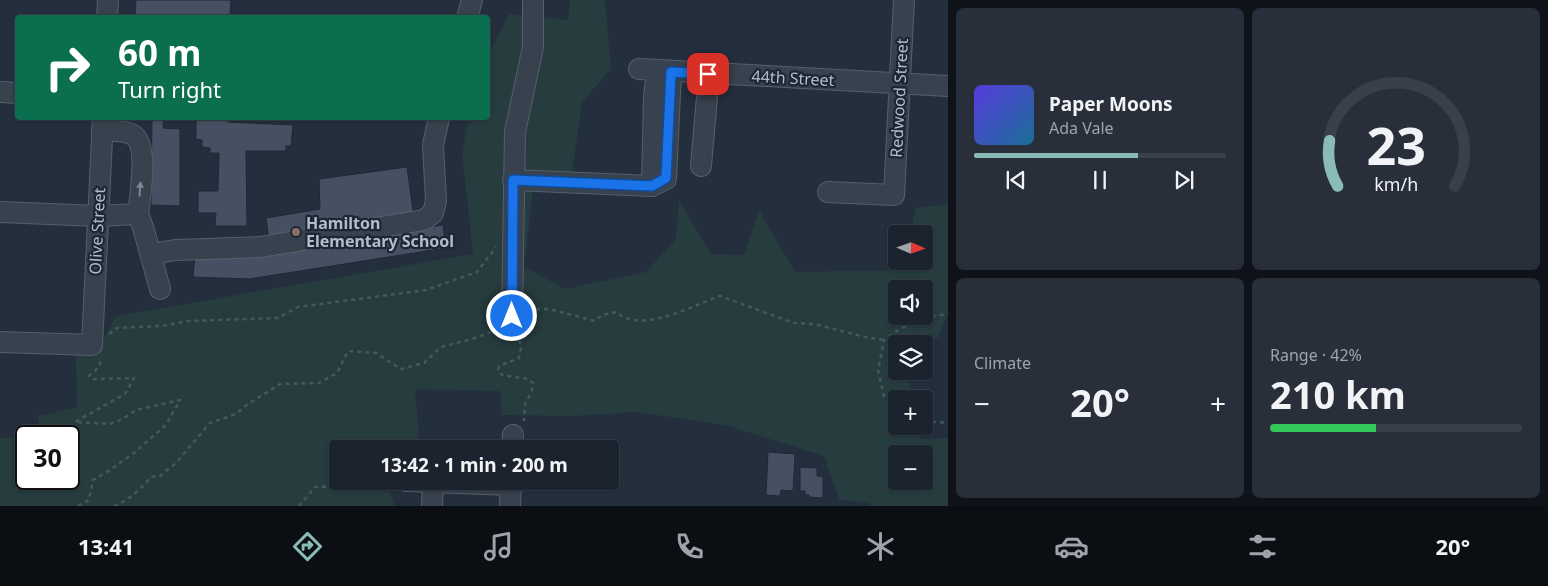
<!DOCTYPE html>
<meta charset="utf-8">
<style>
:root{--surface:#1b232e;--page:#282f3a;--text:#f1f3f6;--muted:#a0a4aa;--line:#39404a;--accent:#8bbbb9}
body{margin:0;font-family:"Noto Sans",sans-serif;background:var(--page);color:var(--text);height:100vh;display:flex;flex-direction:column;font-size:19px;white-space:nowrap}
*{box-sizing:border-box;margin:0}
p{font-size:16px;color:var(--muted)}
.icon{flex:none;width:28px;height:28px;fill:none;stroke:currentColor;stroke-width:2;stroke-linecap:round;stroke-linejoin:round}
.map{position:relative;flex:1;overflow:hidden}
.side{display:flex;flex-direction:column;gap:8px;padding:8px;background:#0f1319;width:600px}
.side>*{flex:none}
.guide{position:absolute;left:15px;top:15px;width:475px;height:105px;border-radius:5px;box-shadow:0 1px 4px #0004,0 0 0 1px var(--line);background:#0b6e4f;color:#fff;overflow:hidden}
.needle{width:32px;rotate:92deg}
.tools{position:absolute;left:888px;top:225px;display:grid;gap:10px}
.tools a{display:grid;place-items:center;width:45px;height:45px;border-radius:5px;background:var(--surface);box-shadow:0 1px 4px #0004,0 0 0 1px var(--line);font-size:25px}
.speed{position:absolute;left:15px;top:425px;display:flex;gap:10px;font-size:25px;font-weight:700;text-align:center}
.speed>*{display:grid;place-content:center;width:65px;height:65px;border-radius:50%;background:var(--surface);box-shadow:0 1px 4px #0004,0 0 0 1px var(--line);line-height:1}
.speed .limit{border:2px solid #111;border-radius:8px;background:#fff;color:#111}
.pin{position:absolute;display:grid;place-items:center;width:42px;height:42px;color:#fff;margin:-21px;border-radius:10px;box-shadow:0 2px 8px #0006}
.me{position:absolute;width:55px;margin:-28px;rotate:0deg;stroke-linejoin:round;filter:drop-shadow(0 0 4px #0008)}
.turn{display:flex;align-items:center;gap:18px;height:105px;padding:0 20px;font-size:22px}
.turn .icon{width:65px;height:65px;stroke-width:2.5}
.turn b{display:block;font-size:35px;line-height:42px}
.big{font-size:38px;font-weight:700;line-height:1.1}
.side .widget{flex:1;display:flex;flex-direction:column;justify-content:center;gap:8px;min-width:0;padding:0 18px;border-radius:8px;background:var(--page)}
.side .dial{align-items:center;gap:0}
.dial svg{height:130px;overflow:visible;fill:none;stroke:var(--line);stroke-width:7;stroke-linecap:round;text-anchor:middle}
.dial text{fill:var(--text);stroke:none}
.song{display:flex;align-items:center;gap:15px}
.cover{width:60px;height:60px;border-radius:8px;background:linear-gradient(135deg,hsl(250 70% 55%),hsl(200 70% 35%))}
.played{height:5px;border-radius:2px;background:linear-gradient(90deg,var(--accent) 65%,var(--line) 65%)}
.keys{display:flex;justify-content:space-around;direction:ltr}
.heat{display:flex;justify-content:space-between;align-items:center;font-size:28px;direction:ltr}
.charge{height:8px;border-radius:4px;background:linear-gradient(90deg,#34c759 42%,var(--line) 0)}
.side .tiles{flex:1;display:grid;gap:8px;grid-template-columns:repeat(2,1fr)}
.trip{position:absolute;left:329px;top:440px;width:290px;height:50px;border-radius:5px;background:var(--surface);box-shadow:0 1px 4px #0004,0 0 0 1px var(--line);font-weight:700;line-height:50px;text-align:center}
.menu{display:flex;height:80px;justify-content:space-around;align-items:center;background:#0b0e12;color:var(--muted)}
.menu .icon{width:35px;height:35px}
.menu .current{color:var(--accent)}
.menu b{font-size:22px;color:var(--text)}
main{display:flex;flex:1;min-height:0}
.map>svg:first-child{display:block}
.green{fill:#263c3f;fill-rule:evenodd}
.building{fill:#455162;stroke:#1f2835}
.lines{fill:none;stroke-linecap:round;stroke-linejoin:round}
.minor-casing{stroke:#565f6c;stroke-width:22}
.path{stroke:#44595c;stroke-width:2.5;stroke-dasharray:4 4;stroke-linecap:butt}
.minor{stroke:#38414e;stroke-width:20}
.oneway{fill:#7c8592}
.route-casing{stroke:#114b97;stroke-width:12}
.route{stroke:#1a73e8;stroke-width:9}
.education-dot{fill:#8d6e63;stroke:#1d2633;stroke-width:2}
.labels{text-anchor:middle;stroke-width:4.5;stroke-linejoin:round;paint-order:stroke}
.street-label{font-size:16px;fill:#b4bcc9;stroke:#1d2633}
.poi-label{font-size:16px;font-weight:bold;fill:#b4bcc9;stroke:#1d2633;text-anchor:start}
</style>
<main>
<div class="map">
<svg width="948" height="506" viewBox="0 0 948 506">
<rect width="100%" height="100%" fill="#242f3e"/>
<path class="green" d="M570 0H605L611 69 582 102 572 174 535 173 524 267 565 289 646 272 676 239 679 200 711 254 744 255 759 210 795 272 900 270 903 261H924V234H910L916 208 948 204V314L937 339 907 341V344H896V371H908L911 399H896V426H917L920 439 948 438V506H871L869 503 839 499 824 456 725 425 636 412 573 416 502 415 500 391 415 389 420 449H338V481H385L395 506H0V438H26V479H69V436H40L38 416 77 407 76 352H96L116 316 473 254 462 153 469 118H488V57L509 14 568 20ZM896 289H924V316H896ZM896 454H924V481H896Z"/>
<g class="building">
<path d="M136 0H231L230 15H223V18H135Z"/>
<path d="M152 118H164L163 128 180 129V206L151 205Z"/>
<path d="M196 118H228V122L293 125 291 146H286V151H246L247 226H215L216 213H198V191H218L219 153H210V148L202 147V140L196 139Z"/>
<path d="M407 167 414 218 269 240 266 218 320 209 319 179Z"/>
<path d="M443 225 446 248 249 279 193 277 195 254 251 256Z"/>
<path d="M768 452 795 454 793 491 781 490 780 496 766 495Z"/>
<path d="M800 467 817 468V476L823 477V498L809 497V495H805V491H800Z"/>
</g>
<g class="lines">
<g class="minor-casing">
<g id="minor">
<path d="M107 18 108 0"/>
<path d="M467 18 472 0"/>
<path d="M639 69 948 86"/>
<path d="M0 92 18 93"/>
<path d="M701 166 709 74"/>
<path d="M513 180 652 186 654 96 657 71"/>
<path d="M652 186 666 179 671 72"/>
<path d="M828 192 894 195 904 0"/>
<path d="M0 212 98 216 138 214C140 197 149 145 133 135 125 130 112 131 102 130"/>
<path d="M138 214 143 227 160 289"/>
<path d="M151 254 175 250 260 247 424 220 433 213 436 201 433 145 439 118"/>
<path d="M512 316 515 132 533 47V0"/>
<path d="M0 342 92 345 103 118"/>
<path d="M512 449 513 435"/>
<path d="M406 481 511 485"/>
<path d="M432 506 433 482"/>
<path d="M510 506 511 481"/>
</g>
</g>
<g class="path">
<path d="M528 309H549L595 321 602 315 616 312C619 314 622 317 626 318 653 328 694 305 720 296L794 323 814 324 865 337 884 340"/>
<path d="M518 332 521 348 519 358 499 366 498 370 502 375 528 379 533 383 532 391 525 404 524 421"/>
<path d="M109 334 117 328 161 326 188 321 278 318 298 307 426 290 477 272 496 247"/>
<path d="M896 408 884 396 878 370 884 340C901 327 927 313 948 315"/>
<path d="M924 421 948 423"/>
<path d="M78 506 89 500 93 480 110 470 135 452 166 425 180 400 136 410 123 419 110 424 75 422 125 394 134 378 93 379 89 376 99 367 101 360"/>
<path d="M114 506C128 501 142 488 151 477L160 476 176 463 210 423 236 414 248 404 280 384 319 383 337 373 348 351 376 353 401 369 424 363 441 347 472 339 497 330 501 327"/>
<path d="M299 506 315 487 390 485"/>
</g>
<use href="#minor" class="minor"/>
</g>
<defs><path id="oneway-solid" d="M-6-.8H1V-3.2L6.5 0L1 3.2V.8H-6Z" transform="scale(1.25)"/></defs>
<use class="oneway" href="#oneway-solid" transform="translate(140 189) rotate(-86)"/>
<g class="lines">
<g class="route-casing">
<path id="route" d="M512 316 513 180 652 186 666 178 671 72 708 74"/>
</g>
<use href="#route" class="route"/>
</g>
<circle class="education-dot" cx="296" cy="232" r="5"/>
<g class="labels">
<g class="street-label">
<text transform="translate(793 78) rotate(3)" y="6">44th Street</text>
<text transform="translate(899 98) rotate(-87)" y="6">Redwood Street</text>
<text transform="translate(97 231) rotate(-87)" y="6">Olive Street</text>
</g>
<g class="poi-label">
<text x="306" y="229">Hamilton<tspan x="306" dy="18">Elementary School</tspan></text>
</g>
</g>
</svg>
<div class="tools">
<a><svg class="needle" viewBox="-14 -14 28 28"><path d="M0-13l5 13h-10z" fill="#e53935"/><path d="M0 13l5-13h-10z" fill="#a0a4aa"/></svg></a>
<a><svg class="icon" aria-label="sound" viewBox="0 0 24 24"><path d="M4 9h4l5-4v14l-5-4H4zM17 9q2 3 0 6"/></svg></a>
<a><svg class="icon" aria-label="layers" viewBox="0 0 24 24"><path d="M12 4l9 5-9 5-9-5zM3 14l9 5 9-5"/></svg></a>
<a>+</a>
<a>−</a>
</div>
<div class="speed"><div class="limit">30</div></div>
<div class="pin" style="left:708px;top:74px;background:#d93025"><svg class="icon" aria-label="arrive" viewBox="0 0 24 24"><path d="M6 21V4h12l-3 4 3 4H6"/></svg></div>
<svg class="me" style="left:512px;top:316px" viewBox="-20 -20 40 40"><circle r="17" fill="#1a73e8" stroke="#fff" stroke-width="3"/><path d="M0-11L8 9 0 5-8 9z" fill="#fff"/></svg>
<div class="trip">13:42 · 1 min · 200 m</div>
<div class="guide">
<div class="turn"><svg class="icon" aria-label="right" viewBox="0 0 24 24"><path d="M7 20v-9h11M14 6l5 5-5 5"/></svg><div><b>60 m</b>Turn right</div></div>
</div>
</div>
<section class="side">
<div class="tiles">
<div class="widget">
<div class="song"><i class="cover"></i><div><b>Paper Moons</b><p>Ada Vale</p></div></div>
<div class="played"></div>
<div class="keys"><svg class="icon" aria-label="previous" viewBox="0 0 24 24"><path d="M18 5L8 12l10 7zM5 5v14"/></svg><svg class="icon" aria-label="pause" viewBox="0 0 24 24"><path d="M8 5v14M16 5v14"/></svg><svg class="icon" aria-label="next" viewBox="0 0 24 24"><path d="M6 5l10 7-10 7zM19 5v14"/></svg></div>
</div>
<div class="widget dial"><svg viewBox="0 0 100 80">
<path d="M14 69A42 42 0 1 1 86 69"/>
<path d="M14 69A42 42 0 0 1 9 41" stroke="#8bbbb9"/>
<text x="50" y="56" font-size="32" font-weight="700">23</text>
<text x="50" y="72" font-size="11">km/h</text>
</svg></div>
<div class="widget"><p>Climate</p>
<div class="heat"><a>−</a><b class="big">20°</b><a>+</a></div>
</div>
<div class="widget"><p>Range · 42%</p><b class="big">210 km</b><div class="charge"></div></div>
</div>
</section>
</main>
<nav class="menu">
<b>13:41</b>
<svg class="icon current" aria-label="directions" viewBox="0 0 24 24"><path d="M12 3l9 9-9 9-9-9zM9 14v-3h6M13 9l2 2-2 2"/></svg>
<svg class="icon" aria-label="music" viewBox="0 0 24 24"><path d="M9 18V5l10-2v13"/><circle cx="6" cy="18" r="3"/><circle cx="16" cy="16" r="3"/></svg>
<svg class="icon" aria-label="phone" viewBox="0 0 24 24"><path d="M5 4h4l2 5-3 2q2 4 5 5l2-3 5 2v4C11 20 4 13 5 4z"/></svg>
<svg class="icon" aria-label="climate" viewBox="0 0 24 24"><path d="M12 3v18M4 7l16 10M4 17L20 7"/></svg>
<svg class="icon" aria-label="car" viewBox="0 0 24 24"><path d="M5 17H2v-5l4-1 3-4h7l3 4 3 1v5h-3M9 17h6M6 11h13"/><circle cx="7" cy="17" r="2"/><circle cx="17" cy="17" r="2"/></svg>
<svg class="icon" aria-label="filters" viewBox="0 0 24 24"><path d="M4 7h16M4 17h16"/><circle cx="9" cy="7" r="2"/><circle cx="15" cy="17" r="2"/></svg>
<b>20°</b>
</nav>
